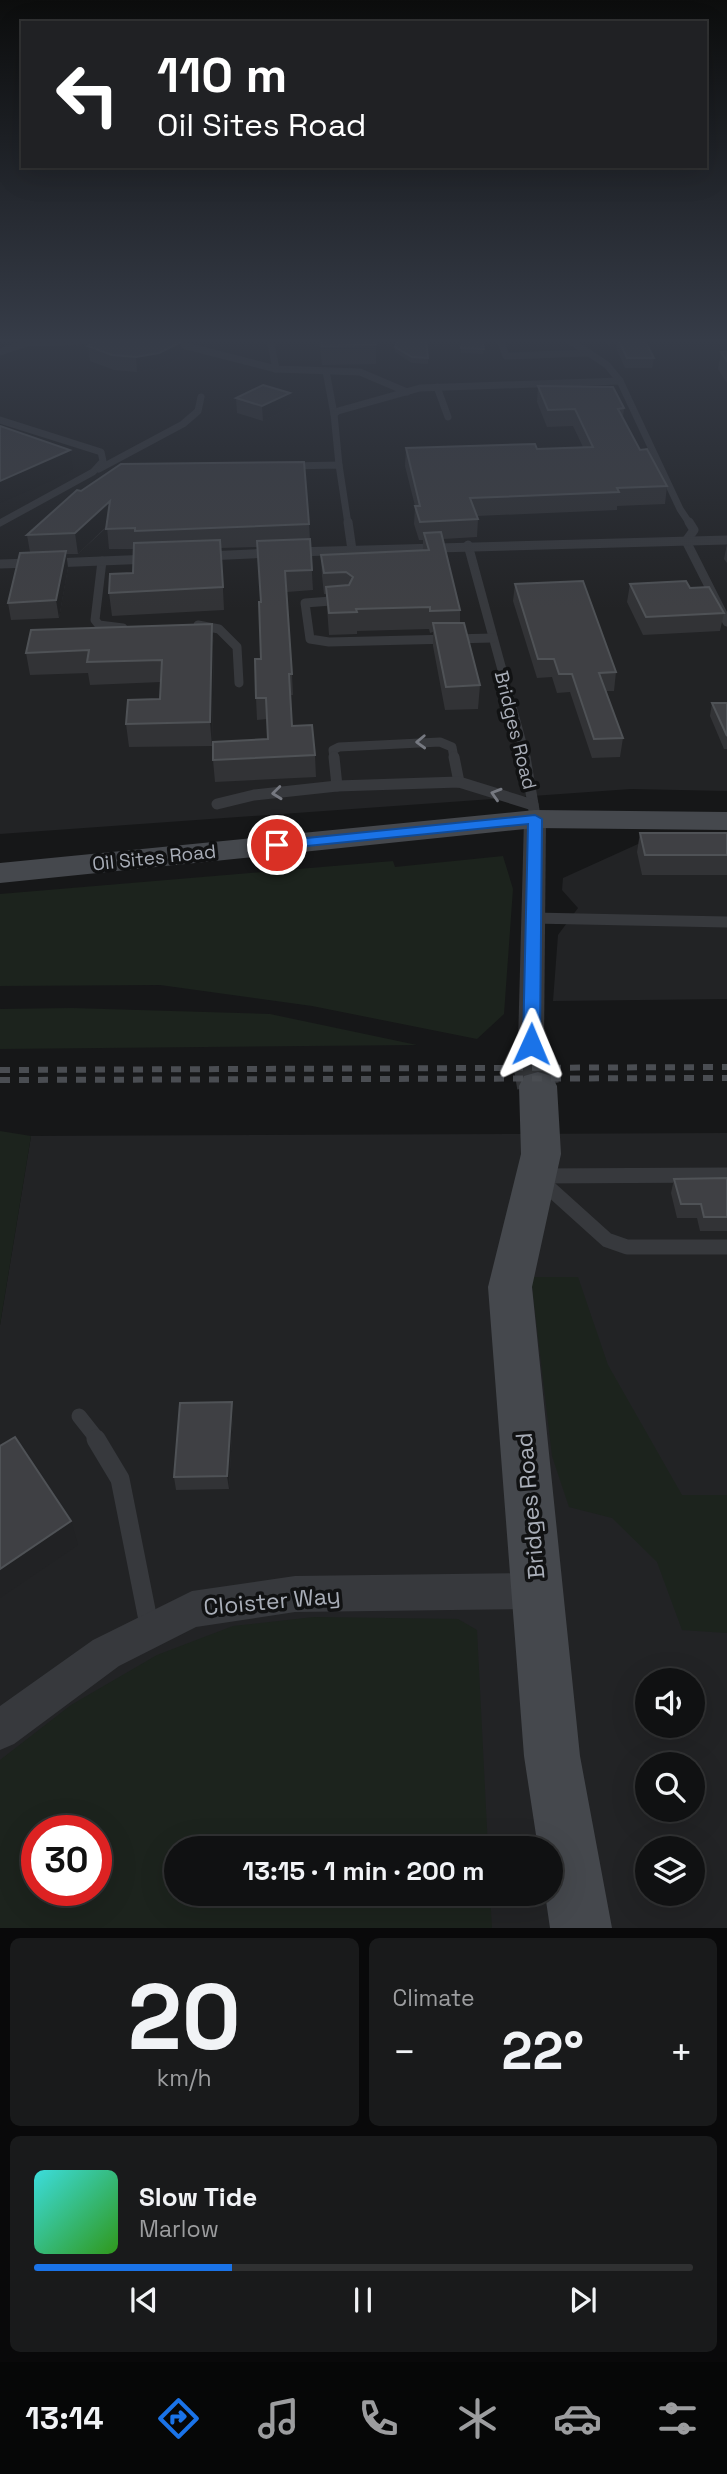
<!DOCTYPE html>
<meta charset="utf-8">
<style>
:root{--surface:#101112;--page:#191a1b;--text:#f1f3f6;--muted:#9c9d9f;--line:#303132;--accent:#1a73e8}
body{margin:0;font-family:"Space Grotesk",sans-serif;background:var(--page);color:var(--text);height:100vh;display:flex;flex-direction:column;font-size:26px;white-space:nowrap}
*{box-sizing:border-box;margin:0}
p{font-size:23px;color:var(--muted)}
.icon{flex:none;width:38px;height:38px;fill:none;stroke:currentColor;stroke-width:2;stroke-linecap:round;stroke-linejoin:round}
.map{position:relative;height:1928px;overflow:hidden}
.side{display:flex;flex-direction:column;gap:10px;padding:10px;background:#09090a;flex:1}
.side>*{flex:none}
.banner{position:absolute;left:21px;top:21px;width:686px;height:147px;border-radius:0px;box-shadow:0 7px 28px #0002,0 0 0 2px var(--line);background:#202124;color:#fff;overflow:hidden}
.buttons{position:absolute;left:635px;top:1668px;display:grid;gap:14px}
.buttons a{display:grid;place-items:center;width:70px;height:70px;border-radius:50%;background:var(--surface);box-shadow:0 7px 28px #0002,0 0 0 2px var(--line);font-size:35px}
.speed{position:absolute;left:21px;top:1815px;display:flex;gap:14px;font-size:35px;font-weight:700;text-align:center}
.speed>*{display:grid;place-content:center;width:91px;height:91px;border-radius:50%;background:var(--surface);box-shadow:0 7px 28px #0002,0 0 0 2px var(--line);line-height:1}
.speed .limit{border:10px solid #d22;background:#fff;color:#111}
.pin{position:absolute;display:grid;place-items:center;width:60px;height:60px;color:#fff;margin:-30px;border:4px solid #fff;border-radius:50%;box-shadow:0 2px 7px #0007}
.me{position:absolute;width:77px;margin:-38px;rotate:1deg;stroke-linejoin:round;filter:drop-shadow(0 0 5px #0008)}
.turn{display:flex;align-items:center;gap:24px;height:147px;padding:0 21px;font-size:32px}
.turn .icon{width:91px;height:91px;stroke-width:2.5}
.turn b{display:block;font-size:49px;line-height:60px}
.big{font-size:52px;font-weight:700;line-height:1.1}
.side .widget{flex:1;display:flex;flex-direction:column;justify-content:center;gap:10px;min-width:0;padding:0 24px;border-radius:10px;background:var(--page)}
.side .dial{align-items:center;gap:0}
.dial b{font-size:91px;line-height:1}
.song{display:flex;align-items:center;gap:21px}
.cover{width:84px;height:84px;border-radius:10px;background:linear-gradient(135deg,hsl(180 70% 55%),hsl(110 70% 35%))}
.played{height:7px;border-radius:4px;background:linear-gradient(90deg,var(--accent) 30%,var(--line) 30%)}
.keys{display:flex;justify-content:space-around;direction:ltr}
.heat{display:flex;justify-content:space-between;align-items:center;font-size:38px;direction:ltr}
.side .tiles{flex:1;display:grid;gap:10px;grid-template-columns:1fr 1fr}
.widget:last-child{grid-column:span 2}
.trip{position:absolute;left:164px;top:1836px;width:399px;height:70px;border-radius:35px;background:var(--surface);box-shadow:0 7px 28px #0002,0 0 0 2px var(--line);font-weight:700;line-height:70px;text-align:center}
.menu{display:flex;height:112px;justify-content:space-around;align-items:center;background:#060707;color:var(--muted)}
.menu .icon{width:49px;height:49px}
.menu .on{color:var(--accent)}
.menu b{font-size:32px;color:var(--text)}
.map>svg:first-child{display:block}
.built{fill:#222325;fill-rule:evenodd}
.green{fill:#1c231d;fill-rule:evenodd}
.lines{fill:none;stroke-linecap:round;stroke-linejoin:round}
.secondary-tunnel-far1{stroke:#333538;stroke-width:33;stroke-dasharray:33 17;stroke-linecap:butt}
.secondary-tunnel{stroke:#333538;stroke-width:42;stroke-dasharray:42 21;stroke-linecap:butt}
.lane-far4{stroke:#37393d;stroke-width:7}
.lane-far3{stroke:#37393d;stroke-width:9}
.lane-far2{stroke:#37393d;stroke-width:11}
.lane-far1{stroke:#37393d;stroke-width:15}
.lane{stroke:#37393d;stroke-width:19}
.street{fill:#37393d;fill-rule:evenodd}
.secondary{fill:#45484d;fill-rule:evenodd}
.rail{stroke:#4a4d52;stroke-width:6;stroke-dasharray:10 9;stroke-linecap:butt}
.wall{fill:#323336}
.shaded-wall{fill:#212224}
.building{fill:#3f4044;stroke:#4f5256;stroke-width:2}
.oneway{stroke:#767981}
.route{fill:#1a73e8;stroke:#114b97;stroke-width:2}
.labels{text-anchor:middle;stroke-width:7;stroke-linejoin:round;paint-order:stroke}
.street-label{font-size:19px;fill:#a9aeb8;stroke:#111213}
.near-street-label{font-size:23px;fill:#a9aeb8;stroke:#111213}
</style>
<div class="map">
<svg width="727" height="1928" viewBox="0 0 727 1928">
<rect width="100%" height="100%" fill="#161718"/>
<g class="built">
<path d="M0 339H727V791L631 789 0 834Z"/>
<path d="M638 844 727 847V999L553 1001 558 935 578 908 562 890 563 878Z"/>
<path d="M727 1133V1928H0V1325L31 1136ZM648 1680H693V1726H648ZM648 1764H693V1810H648ZM37 1830H96V1890H37ZM177 1848H551V1894H177ZM648 1848H693V1894H648Z"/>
</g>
<g class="green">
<path d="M503 856 513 889 504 1014 477 1039 312 1006 160 985 0 986V894L393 861 395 867Z"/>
<path d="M72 1008 270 1014 417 1045 0 1049V1009Z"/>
<path d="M0 1131 31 1136 0 1325Z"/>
<path d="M531 1277H578L608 1365 682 1495H727V1633L682 1630 657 1562 612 1518 569 1507 552 1456Z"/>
<path d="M314 1617 458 1619 477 1630 488 1848H177V1894H490L492 1928H0V1760L71 1705 157 1655 233 1626ZM96 1830V1890H37V1830Z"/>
</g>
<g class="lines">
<path class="secondary-tunnel-far1" d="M531 1044 533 1058"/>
<path class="secondary-tunnel" d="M533 1056 538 1086"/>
<g class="lane-far4">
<path d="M159 339 276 369 360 372 407 392"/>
<path d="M270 339 276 369"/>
<path d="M500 339 506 356 587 353"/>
<path d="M568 339 607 365 620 381 680 509 690 524"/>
<path d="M607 339 609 341"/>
<path d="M27 343 137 339"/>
<path d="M0 352 33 341"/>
<path d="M326 371 334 414"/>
<path d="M437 387 448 417"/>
<path d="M0 420 101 452 103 461 93 472 0 523"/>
<path d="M339 465 334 414 338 411 420 388 620 381"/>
<path d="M288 466 339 465 348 524"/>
<path d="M99 469 183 424 198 411 201 397"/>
</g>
<g class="lane-far3">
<path d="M348 522 352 550"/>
<path d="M689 522 694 530 686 541 727 622"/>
<path d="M468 545 526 758"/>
<path d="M294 552 727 540"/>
<path d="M207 556 272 553"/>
<path d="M102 561 95 620 99 625 123 628"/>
<path d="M53 563 150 559"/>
<path d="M0 564 31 563"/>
<path d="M344 600 305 603 310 639 329 642 493 638"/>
<path d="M198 625 219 629 237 647 239 683"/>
<path d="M334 758 333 750 339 747 440 742 452 747 454 758"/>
</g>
<g class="lane-far2">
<path d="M334 757 337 786"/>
<path d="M454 757 459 782"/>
<path d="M525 757 534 810"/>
<path d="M217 804 254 795 337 786 459 782 533 805"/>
<path d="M533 918 727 922"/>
</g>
<g class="lane-far1">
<path d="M727 1175 536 1176 607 1240 627 1247H727"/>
<path d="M79 1416 98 1440"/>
</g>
<path class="lane" d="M96 1439 120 1479 150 1630"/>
<g class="street">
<path d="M535 812 543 814 546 819 544 1044 540 1051 531 1053 522 1051 518 1044 524 819 527 814Z"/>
<path d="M538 1573 551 1578 556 1591 551 1604 538 1609 295 1612 196 1627 119 1666 14 1744 0 1750V1706L93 1640 192 1591 295 1576Z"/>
</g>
<g class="secondary">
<path d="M535 810 727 812V830L535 828 0 883V863Z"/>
<path d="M538 1072 552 1076 557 1086 561 1154 532 1287 580 1756 612 1928H550L545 1894H551V1848H538L524 1756 488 1287 521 1154 519 1086 524 1076Z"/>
</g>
<g class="rail">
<path d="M0 1070 727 1067"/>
<path d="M0 1080 727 1078"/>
</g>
</g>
<g class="wall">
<path d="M319 339H375L376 345V364L322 365Z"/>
<path d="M617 339H644L654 358 652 368H625L616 348Z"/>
<path d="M88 346 182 357 160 368 137 372 114 370 90 361Z"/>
<path d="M395 347 428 358V364L412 363 395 352Z"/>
<path d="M461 348 484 349 483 354 461 353Z"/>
<path d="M727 351V383L718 369 721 352Z"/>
<path d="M538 386 624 408 623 418 640 450 667 486 665 504 617 506V510L477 516 478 519 477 537 443 539 460 610V623L480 685 478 709 445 710 433 646V632L430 633 429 629 357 631V634L329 635 326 594H324L322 576 321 555 423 551V540H419L414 524 415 506 405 466 406 448 537 449 583 447 573 426 547 427 537 402Z"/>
<path d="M290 393V408L263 421 237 413 236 398Z"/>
<path d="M77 490 309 524 313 590 287 592 292 674 293 695H290L292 726 315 755 316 777 215 782 213 760 268 739 267 719 257 720 256 698 261 659V602L257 547 221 548 224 610 112 616 109 593 133 573 134 549H109L107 527 78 554H66L68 568 59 618 11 620 8 603 30 552 27 535Z"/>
<path d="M727 544V563L724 559Z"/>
<path d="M515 584 616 672 614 691H606L623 738 620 757 592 758 570 692 557 693 552 677 537 678 513 601Z"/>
<path d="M630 584 690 588 724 613 720 631 643 635 627 602Z"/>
<path d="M212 624 214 646 212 746 129 747 126 724 160 699 161 682 90 685 88 673 30 675 26 653Z"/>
<path d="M712 703H727V749H724L710 716Z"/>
<path d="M640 833H727V875H642L637 852Z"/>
<path d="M727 1178V1231H700L697 1218H677L671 1193 674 1179Z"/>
<path d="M233 1415 229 1489 176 1490 174 1477Z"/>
</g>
<g class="shaded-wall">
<path d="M181 342 182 357 160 368 137 372 136 357Z"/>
<path d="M290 393V408L263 421 262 406Z"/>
<path d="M70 450 73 471 0 503V481Z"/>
<path d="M110 501 112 521 78 554 75 533Z"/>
<path d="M66 551 68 568 59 618 56 600Z"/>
<path d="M212 624 214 646 212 746 210 722Z"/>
<path d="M232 1402 233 1415 229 1489 227 1476Z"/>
<path d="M71 1521 78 1545 0 1598V1569Z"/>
</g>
<g class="building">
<path d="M100 339H175L181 342 159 353 136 357 112 355 88 346Z"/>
<path d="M321 339H375L376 345 322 346Z"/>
<path d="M398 339H426L428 358 412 357 395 347Z"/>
<path d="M464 339H482L484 349 461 348Z"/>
<path d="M618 339H644L654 358H627Z"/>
<path d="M727 351V361L721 352Z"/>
<path d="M263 385 290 393 262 406 236 398Z"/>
<path d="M538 386 613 387 624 408 618 409 640 450 647 449 667 486 617 488 619 492 470 498 478 519 420 522 415 506H420L406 448 535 444 537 449 593 447 575 409 548 410Z"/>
<path d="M0 426 70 450 0 481Z"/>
<path d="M304 462 309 524 135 531V528L106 529 110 501 75 533 27 535 77 490 81 491 121 464Z"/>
<path d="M441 532 460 610 430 611V607L356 609 357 612 329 613 326 587 349 585 353 577 346 572 324 573 321 555 429 550 424 533Z"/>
<path d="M310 539 312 570 285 571 292 674H289L292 726 312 725 315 755 213 760V742L268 739 266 698H256L255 659H261L259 602H261L257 541Z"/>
<path d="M220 540 223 587 109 593 110 574 133 573 134 543Z"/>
<path d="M66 551 56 600 8 603 20 553Z"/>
<path d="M583 581 616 672 599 673 623 738 594 739 572 674H559L554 659H538L515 584Z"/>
<path d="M686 581 690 588 709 587 724 613 646 617 630 584Z"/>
<path d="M433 623H464L480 685 446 687Z"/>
<path d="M212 624 210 722 126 724 128 700 160 699 162 660 87 662 89 650 26 653 31 630Z"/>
<path d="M712 703H727V736Z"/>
<path d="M640 833H727V855H645Z"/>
<path d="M727 1178V1217H704L701 1204H681L674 1179Z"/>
<path d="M232 1402 227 1476 174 1477 180 1403Z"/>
<path d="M15 1437 71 1521 0 1569V1446Z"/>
</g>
<defs><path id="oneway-chevron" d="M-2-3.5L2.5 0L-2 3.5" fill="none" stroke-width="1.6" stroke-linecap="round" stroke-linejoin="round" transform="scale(1.75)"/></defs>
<g class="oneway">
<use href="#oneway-chevron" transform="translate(421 742) rotate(178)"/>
<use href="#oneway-chevron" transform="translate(277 793) rotate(174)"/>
<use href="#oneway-chevron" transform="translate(496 794) rotate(-163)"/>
</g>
<linearGradient id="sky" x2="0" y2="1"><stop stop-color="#0c0d0d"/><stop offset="0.56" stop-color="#363c48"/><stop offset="1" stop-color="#363c48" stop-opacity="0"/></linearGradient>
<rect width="727" height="609" fill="url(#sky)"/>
<path class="route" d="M535 815 542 819 540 1044 531 1050 523 1044 528 824 277 849 270 845 277 841Z"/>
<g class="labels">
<g class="street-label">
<text transform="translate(516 730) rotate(76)" y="7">Bridges Road</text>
<text transform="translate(154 857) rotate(-6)" y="7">Oil Sites Road</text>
</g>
<g class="near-street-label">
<text transform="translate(530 1506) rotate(-95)" y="8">Bridges Road</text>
<text transform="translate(272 1601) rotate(-5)" y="8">Cloister Way</text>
</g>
</g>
</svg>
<div class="buttons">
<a><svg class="icon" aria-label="sound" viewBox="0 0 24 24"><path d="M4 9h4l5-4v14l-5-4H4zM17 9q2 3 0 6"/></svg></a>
<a><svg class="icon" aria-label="search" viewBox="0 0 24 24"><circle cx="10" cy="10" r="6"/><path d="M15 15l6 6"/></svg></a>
<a><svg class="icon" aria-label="layers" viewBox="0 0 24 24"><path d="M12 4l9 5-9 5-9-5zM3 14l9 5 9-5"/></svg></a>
</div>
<div class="speed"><div class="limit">30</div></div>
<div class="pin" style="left:277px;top:845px;background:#d93025"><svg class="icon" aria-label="arrive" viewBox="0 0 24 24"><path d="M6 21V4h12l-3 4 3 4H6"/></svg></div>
<svg class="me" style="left:531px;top:1044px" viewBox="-20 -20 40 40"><path d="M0-17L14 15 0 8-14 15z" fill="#1a73e8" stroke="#fff" stroke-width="4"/></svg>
<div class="trip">13:15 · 1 min · 200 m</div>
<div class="banner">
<div class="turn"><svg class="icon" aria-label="left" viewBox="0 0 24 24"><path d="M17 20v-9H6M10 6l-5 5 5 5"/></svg><div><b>110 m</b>Oil Sites Road</div></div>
</div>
</div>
<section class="side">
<div class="tiles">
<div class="widget dial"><b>20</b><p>km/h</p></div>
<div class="widget"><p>Climate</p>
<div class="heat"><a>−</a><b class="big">22°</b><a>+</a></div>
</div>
<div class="widget">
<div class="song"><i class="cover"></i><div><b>Slow Tide</b><p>Marlow</p></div></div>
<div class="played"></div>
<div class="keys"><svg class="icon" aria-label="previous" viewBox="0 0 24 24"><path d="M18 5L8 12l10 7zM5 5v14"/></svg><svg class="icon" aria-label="pause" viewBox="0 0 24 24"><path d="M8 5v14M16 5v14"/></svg><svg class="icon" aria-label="next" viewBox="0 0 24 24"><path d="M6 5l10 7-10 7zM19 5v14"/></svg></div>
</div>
</div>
</section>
<nav class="menu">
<b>13:14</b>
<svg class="icon on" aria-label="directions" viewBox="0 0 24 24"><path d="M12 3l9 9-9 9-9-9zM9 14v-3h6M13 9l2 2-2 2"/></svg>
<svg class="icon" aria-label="music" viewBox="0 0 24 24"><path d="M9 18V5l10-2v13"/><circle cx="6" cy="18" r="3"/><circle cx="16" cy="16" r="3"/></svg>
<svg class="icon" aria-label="phone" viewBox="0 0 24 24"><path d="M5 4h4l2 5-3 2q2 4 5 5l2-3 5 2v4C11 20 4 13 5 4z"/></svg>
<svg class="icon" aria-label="climate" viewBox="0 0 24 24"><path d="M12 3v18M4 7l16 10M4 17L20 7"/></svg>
<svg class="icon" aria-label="car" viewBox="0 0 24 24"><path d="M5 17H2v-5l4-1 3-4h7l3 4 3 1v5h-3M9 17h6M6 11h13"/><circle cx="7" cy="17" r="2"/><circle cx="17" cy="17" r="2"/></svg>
<svg class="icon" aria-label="filters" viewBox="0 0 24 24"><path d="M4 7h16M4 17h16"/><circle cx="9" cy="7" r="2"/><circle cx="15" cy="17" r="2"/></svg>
</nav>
